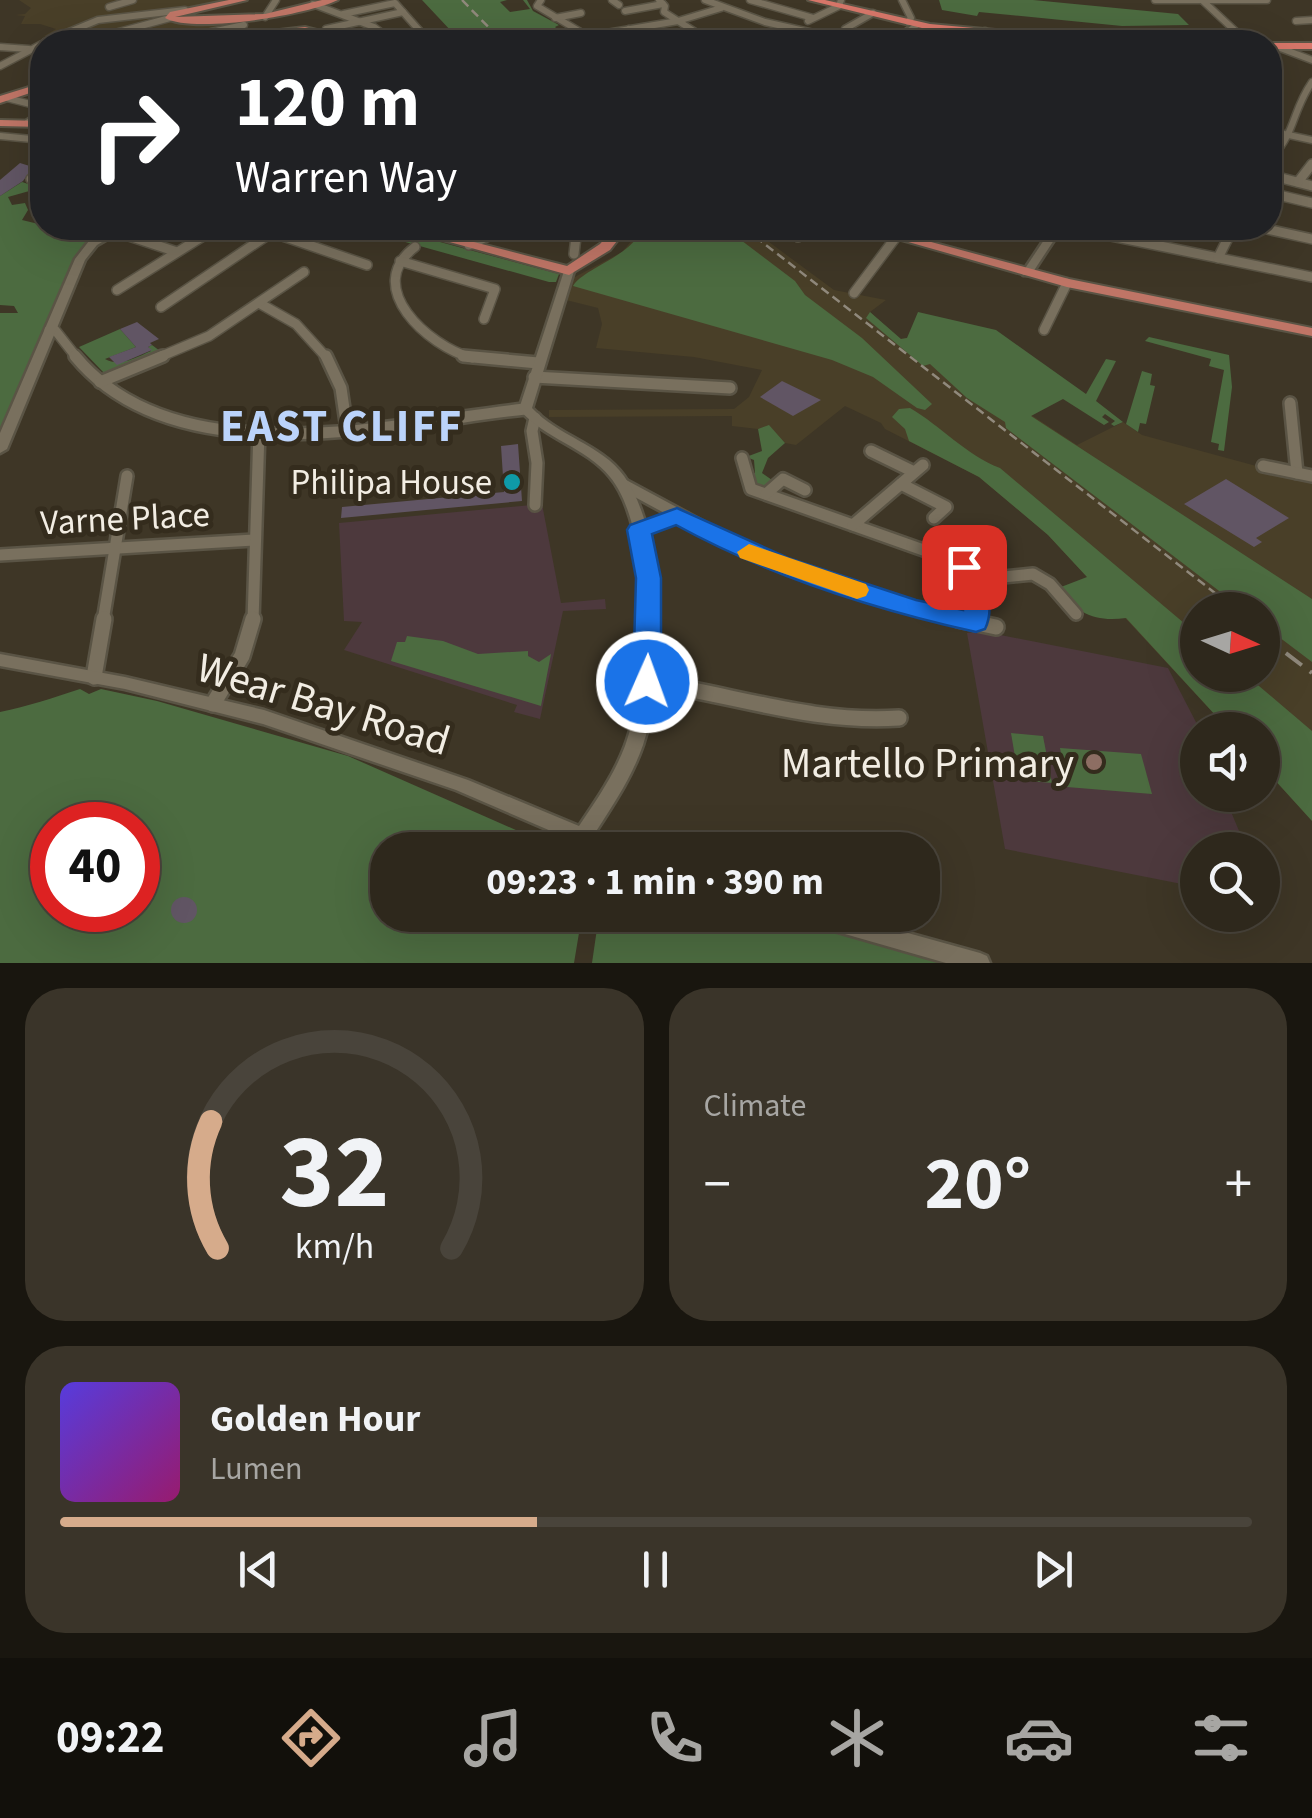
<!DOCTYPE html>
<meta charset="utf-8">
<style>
:root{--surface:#2e281c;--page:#3a3429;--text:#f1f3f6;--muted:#a7a6a3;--line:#49443b;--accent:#d6ab8b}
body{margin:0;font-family:"Source Sans 3",sans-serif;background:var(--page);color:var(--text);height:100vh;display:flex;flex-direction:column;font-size:38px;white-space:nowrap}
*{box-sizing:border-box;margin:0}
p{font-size:32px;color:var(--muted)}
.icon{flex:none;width:55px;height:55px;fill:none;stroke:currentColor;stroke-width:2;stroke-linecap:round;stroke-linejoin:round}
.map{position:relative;height:963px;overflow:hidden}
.drawer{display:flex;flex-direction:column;gap:25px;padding:25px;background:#19160f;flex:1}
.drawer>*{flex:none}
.guide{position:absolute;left:30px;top:30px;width:1252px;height:210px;border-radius:40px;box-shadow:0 10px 40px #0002,0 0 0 2px var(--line);background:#202124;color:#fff;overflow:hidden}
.needle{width:65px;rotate:94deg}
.fabs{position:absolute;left:1180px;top:592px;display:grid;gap:20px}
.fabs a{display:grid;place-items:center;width:100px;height:100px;border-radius:50%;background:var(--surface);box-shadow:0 10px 40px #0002,0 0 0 2px var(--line);font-size:50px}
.speed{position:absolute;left:30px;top:802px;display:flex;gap:20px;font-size:50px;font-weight:700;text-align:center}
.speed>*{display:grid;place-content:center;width:130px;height:130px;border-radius:50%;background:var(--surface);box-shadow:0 10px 40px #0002,0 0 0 2px var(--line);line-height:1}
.speed .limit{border:15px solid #d22;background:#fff;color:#111}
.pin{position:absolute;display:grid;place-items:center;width:85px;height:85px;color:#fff;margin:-42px;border-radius:20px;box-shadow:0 5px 15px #0006}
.me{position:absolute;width:110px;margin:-55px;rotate:2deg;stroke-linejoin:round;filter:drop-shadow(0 0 8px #0008)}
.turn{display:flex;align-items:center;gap:35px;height:210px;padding:0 40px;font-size:45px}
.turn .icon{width:130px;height:130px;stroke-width:2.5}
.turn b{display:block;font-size:70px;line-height:85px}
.big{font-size:75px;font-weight:700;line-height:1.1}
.drawer .card{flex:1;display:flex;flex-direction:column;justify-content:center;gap:15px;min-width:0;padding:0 35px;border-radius:40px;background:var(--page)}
.drawer .dial{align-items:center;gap:0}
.dial svg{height:260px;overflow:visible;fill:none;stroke:var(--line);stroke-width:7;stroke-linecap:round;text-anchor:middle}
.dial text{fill:var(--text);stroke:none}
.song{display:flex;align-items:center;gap:30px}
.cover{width:120px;height:120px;border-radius:15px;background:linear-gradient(135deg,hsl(250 70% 55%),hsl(320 70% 35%))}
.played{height:10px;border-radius:5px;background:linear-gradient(90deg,var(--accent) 40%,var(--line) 40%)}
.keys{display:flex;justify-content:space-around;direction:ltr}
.heat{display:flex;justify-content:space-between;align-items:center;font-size:55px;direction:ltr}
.drawer .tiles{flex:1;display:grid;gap:25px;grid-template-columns:1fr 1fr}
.card:last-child{grid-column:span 2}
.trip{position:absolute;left:370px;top:832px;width:570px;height:100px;border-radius:40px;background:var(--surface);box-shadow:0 10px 40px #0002,0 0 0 2px var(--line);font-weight:700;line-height:100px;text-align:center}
.menu{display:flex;height:160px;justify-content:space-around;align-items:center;background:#12100b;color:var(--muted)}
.menu .icon{width:70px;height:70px}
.menu .active{color:var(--accent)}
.menu b{font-size:45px;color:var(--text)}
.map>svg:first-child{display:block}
.built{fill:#493f28;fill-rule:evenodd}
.education{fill:#4d393d}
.green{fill:#4c6b40;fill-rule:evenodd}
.building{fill:#615564}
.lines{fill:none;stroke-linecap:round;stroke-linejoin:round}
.minor-far3-casing{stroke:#5a5445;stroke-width:9}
.minor-far2-casing{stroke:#5a5445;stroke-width:12}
.minor-far1-casing{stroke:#5a5445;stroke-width:16}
.minor-casing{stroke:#5a5445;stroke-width:20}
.tertiary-casing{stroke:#5a5445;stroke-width:5}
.primary-casing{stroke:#5a5445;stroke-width:4}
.trunk-casing{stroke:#5a5445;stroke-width:4}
.minor-far3{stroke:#79705e;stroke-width:6}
.minor-far2{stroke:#79705e;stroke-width:9}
.minor-far1{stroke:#79705e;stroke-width:11}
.minor{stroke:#79705e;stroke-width:15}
.tertiary{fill:#79705e;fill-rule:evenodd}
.primary{fill:#bf7566;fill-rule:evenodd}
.trunk{fill:#d67669;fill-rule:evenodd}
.rail-far1{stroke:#90897c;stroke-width:2.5;stroke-dasharray:9 5;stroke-linecap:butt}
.rail{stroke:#90897c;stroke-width:4;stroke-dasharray:20 10;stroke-linecap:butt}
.route{fill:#1a73e8;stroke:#114b97;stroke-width:2.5}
.slow{fill:#f59e0b}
.culture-dot{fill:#0f9aa8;stroke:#342c1d;stroke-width:4}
.education-dot{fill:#8d6e63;stroke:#342c1d;stroke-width:4}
.labels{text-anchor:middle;stroke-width:10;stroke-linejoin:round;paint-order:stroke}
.poi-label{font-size:35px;fill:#f2ede3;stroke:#342c1d;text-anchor:end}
.street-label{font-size:35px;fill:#f2ede3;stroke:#342c1d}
.near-street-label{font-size:42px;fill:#f2ede3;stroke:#342c1d}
.near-poi-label{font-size:42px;fill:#f2ede3;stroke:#342c1d;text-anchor:end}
.district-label{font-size:45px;font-weight:bold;letter-spacing:2.5px;fill:#bbd3fa;stroke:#342c1d}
</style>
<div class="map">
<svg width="1312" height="963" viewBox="0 0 1312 963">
<rect width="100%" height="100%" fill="#3e3626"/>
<g class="built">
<path d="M19 0H238L199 7 170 22 240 24 223 36 200 42H50L56 39 44 36 56 29 40 24H21L25 16 15 15 25 14 31 8Z"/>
<path d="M630 228H750L834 290 886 300 870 312 900 339 912 337 1077 445 1123 422 1142 435 1312 481V821L1263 767 1262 730H1229L1048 535 979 477 885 429 881 423 845 406 796 445 785 443 769 426 758 429 732 426V416L549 417V410L734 409 749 397 762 370 694 357 596 348 602 324 598 308 566 300 568 287 571 279 622 252 638 233ZM1198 610H1262V675H1198Z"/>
</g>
<g class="education">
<path d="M542 504 561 603 605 599 606 609 563 611 540 719 514 712 517 705 344 650 362 622 344 621 339 523Z"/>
<path d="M980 631 1168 668 1200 730 1198 795H1224L1247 850H1198L1197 887 1005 849 967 633Z"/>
</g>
<g class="green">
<path d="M422 0H507L500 2 510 12 530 9 523 0H527L533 11 559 25 555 27 571 42C548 36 484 43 452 42L448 35 453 33Z"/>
<path d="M939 0H1033L1178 14 1189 25 1122 26 979 12 977 16 942 10Z"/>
<path d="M22 182 40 188 8 197 12 205 25 203 28 210 22 220 96 238 72 263 0 442V313H18L14 306 0 305V196Z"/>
<path d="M355 228H388L559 274 556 282H549Z"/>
<path d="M637 228H725L795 281 805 295 862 338 932 404 925 410 917 408 873 377 832 360 573 286C582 270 623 259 639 235L634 230Z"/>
<path d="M870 312 901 339 907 338 918 312 996 330 1086 394 1106 359 1116 361 1096 401 1123 422 1114 426 1111 424 1115 421 1105 414 1102 417 1109 422 1104 425 1063 399 1031 416 1312 599V662L1263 625 1262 610H1244L1006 428 1005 422 967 398 930 364 923 366 866 318Z"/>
<path d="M120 329 136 347 105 359C119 367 133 359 151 351L148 347 152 345 160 351 105 374 79 347Z"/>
<path d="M1149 337 1229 355 1232 387 1224 451 1218 450 1219 444 1211 442 1224 370 1209 366 1211 359 1145 341Z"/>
<path d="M1142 371 1152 374 1150 385 1155 386 1146 424 1140 423 1138 432 1126 424Z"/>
<path d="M910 408C941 426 966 455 1000 468L1197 634 1198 675H1246L1312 731V821L1263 767 1262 730H1229L1126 618C1097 622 1075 615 1061 587L1087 577 1048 535 979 477 909 441 905 429 892 417 899 409Z"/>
<path d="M769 425 785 443 768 458 762 473 772 480 764 488H753L750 474 755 473 754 460 746 457 762 451 758 429Z"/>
<path d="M407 636 443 641 478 654 528 651V656L539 662 551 654 541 706 391 661 397 642H405Z"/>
<path d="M80 689 89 694 101 689 157 701 348 756 561 850H388V915H582L574 963H0V712C28 706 53 698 80 689ZM52 825H138V910H52Z"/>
<path d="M1011 733 1043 736 1052 783 1019 780Z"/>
<path d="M1060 748 1141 754 1152 794 1067 787Z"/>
<path d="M599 915H793L950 963H592Z"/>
</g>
<g class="building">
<path d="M20 163 33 167 23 181 0 196V180Z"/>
<path d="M137 322 159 339 150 343 152 345 148 347 152 350 117 365 109 357 136 347 120 329Z"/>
<path d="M782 381 821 400 793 416 760 397Z"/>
<path d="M518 444 522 501 341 518 342 507 504 492 501 446Z"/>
<path d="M1226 479 1289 518 1256 538 1262 542 1254 547 1184 504Z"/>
<circle cx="184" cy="910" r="13"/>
</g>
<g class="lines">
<g class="minor-far3-casing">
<g id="minor-far3">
<path d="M541 0 537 6 594 40"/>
<path d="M612 0 619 5"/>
<path d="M659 0 665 6 664 12 711 42"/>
<path d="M705 0 765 22 853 42"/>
<path d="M750 0 813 18"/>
<path d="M902 0 911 18 908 22"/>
<path d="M1155 0H1267"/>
<path d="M1202 0 1247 42"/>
<path d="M313 4 374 27 394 42"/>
<path d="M109 7 133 0"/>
<path d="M625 11 663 4"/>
<path d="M343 14 395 3 426 38 408 42"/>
<path d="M265 17 276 0"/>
<path d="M555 18 581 13"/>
<path d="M808 21 839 6 841 0"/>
<path d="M1296 21 1312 20"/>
<path d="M326 29 403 12"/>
<path d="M629 29 647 42"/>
<path d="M845 29 873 13"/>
<path d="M985 31V42"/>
<path d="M589 36 678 21 721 8"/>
<path d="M89 40 170 18"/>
<path d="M45 42 98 20 185 10"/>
<path d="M165 42 244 25"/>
<path d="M299 42 329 37"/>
<path d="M1275 46 1312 60"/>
<path d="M0 47 29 49"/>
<path d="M0 66 42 44"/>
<path d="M7 98 42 107"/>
<path d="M27 123 42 112"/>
<path d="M1270 131 1312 140"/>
<path d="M0 136 42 140"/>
<path d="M1273 156C1296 131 1292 111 1312 82"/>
</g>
</g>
<g class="minor-far2-casing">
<g id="minor-far2">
<path d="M1270 159 1275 154"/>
<path d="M42 170 31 179 42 184"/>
<path d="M1270 175 1312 186"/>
<path d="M1298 182 1312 164"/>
<path d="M1270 193 1312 203"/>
<path d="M105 228 177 252"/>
<path d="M788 228 798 237"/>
<path d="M1072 228 1312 277"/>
<path d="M1262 228 1312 239"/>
<path d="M271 232 367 265"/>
<path d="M469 245 506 228"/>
<path d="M415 247C362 287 428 346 472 358"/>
<path d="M574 254 577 228"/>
<path d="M1218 258 1233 228"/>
<path d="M400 261 495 289 484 319"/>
<path d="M117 290 216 228"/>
<path d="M854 293 896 237"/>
<path d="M259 303 296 324 327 358"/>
<path d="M161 307 278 228"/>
<path d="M49 330H55L77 358"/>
<path d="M1044 330 1067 283"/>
<path d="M157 358 209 336 304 272"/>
</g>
</g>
<g class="minor-far1-casing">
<g id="minor-far1">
<path d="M75 356C175 478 390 424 525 409"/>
<path d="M326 356 341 388 347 429"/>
<path d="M463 356 538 363"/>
<path d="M534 377 730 388"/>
<path d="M100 382 163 356"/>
<path d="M1290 403 1297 473"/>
<path d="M535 418 532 431 537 463 535 505"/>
<path d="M871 451 914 472"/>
<path d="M742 458 751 489 960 563 974 580 976 621"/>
<path d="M1263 466 1312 476"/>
<path d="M901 484 946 507 934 518"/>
<path d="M624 485 752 554 914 609 970 621"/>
<path d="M766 494 783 479 805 490"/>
<path d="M853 525 923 465"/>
<path d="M639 530 677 516"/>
<path d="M0 555 254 540"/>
<path d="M974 580 1033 574 1050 584 1076 614"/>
<path d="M103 621 127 476"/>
<path d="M253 621 259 431"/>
</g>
</g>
<g class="minor-casing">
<g id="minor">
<path d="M958 619 996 627"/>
<path d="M976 619V623"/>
<path d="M94 677 104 619"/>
<path d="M647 682C732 694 813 724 899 718"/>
<path d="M213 704 242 656 253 619"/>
</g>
</g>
<g class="tertiary-casing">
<g id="tertiary">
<path d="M915 23 922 25 896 42H889Z"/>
<path d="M114 228H126L97 245 85 260 7 449 0 453V433L75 259 89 241Z"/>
<path d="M1052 228H1062L1031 275H1023L1022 273Z"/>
<path d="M569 268 574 271 532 408C558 436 602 445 624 476 667 537 666 677 643 745 632 777 613 805 595 833L622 844 624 850H595L456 790 263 724 125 689 0 666V654L125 677 264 710 468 780 579 826C596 801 614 775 625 746 648 685 654 530 610 477 586 447 544 439 519 409L564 271Z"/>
<path d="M800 915H843L980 953 987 956 990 963H946L810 924 803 921Z"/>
</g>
</g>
<g class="primary-casing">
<g id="primary">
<path d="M229 0H247L175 17 265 14 322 0H338C307 15 194 34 165 18L170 12Z"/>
<path d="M305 27 332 34 327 37C284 29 240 45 197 42L202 39Z"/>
<path d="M42 83V89L0 103V96Z"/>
<path d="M0 120 42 121V127L0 126Z"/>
<path d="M399 228H419L567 266 600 244 614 228H627L610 250 569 275Z"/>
<path d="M859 228H879L1069 279 1312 328V336L1067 287Z"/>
</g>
</g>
<g class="trunk-casing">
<g id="trunk">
<path d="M808 0H825L930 24 1096 39 1101 42H1069L930 30Z"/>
<rect x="1270" y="43" width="42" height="6"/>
</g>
</g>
<use href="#minor-far3" class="minor-far3"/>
<use href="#minor-far2" class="minor-far2"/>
<use href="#minor-far1" class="minor-far1"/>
<use href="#minor" class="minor"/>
<use href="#tertiary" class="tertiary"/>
<use href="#primary" class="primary"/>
<use href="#trunk" class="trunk"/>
<g class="rail-far1">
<path d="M462 0 503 42"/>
<path d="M744 228 1237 610"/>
</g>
<path class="rail" d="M1262 635 1312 673"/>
</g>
<path class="route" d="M677 508 788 558 916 600 963 610V586L952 567 956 561H973C985 581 996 606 985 629L976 632C873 609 769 576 676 525L652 534 661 578V682L657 689 647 693 637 689 633 682 636 578 627 530 630 525Z"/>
<path class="slow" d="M749 544 866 584 869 590 866 596 857 599 740 558 737 552Z"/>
<circle class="culture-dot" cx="512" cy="482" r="10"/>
<circle class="education-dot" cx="1094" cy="762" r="10"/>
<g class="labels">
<g class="poi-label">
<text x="492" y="494">Philipa House</text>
</g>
<g class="street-label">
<text transform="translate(125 518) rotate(-3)" y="12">Varne Place</text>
</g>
<g class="near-street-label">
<text transform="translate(324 703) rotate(17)" y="15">Wear Bay Road</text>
</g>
<g class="near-poi-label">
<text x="1074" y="777">Martello Primary</text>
</g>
<g class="district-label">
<text x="342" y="441">EAST CLIFF</text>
</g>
</g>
</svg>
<div class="fabs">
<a><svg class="needle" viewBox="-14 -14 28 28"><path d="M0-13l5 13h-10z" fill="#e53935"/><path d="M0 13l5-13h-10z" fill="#a7a6a3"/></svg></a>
<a><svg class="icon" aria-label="sound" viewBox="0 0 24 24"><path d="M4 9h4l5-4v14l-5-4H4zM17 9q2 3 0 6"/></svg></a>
<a><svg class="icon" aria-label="search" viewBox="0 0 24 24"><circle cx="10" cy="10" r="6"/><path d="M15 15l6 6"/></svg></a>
</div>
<div class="speed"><div class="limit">40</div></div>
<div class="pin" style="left:964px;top:567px;background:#d93025"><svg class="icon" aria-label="arrive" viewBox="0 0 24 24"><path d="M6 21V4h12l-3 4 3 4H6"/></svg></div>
<svg class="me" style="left:647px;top:682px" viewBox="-20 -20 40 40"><circle r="17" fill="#1a73e8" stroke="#fff" stroke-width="3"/><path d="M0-11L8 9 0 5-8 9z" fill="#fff"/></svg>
<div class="trip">09:23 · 1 min · 390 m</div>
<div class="guide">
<div class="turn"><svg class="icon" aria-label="right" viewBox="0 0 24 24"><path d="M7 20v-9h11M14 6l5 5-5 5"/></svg><div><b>120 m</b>Warren Way</div></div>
</div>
</div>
<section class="drawer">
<div class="tiles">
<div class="card dial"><svg viewBox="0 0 100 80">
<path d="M14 69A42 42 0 1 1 86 69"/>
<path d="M14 69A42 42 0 0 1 12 30" stroke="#d6ab8b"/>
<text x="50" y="56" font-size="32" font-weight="700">32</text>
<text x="50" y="72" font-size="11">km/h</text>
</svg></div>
<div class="card"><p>Climate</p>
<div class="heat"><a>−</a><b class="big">20°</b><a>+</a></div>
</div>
<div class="card">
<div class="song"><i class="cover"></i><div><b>Golden Hour</b><p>Lumen</p></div></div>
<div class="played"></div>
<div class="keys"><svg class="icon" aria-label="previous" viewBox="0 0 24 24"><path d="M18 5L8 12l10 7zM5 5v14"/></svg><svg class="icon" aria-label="pause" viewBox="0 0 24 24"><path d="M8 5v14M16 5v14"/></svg><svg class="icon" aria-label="next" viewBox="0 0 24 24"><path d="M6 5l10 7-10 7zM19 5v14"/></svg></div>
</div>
</div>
</section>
<nav class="menu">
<b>09:22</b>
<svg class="icon active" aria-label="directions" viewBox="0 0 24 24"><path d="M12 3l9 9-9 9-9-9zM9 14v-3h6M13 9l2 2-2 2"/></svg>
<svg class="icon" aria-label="music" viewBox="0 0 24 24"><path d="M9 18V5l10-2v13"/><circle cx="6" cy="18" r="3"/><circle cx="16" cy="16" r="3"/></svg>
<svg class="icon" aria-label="phone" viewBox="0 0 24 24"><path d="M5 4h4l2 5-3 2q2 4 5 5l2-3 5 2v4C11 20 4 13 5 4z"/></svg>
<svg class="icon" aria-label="climate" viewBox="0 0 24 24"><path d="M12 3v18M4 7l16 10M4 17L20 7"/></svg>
<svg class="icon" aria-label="car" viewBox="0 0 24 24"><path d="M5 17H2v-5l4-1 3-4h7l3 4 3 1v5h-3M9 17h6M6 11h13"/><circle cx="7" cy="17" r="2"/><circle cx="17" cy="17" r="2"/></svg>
<svg class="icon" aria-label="filters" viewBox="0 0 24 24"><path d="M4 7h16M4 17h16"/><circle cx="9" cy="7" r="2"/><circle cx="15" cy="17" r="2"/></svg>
</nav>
